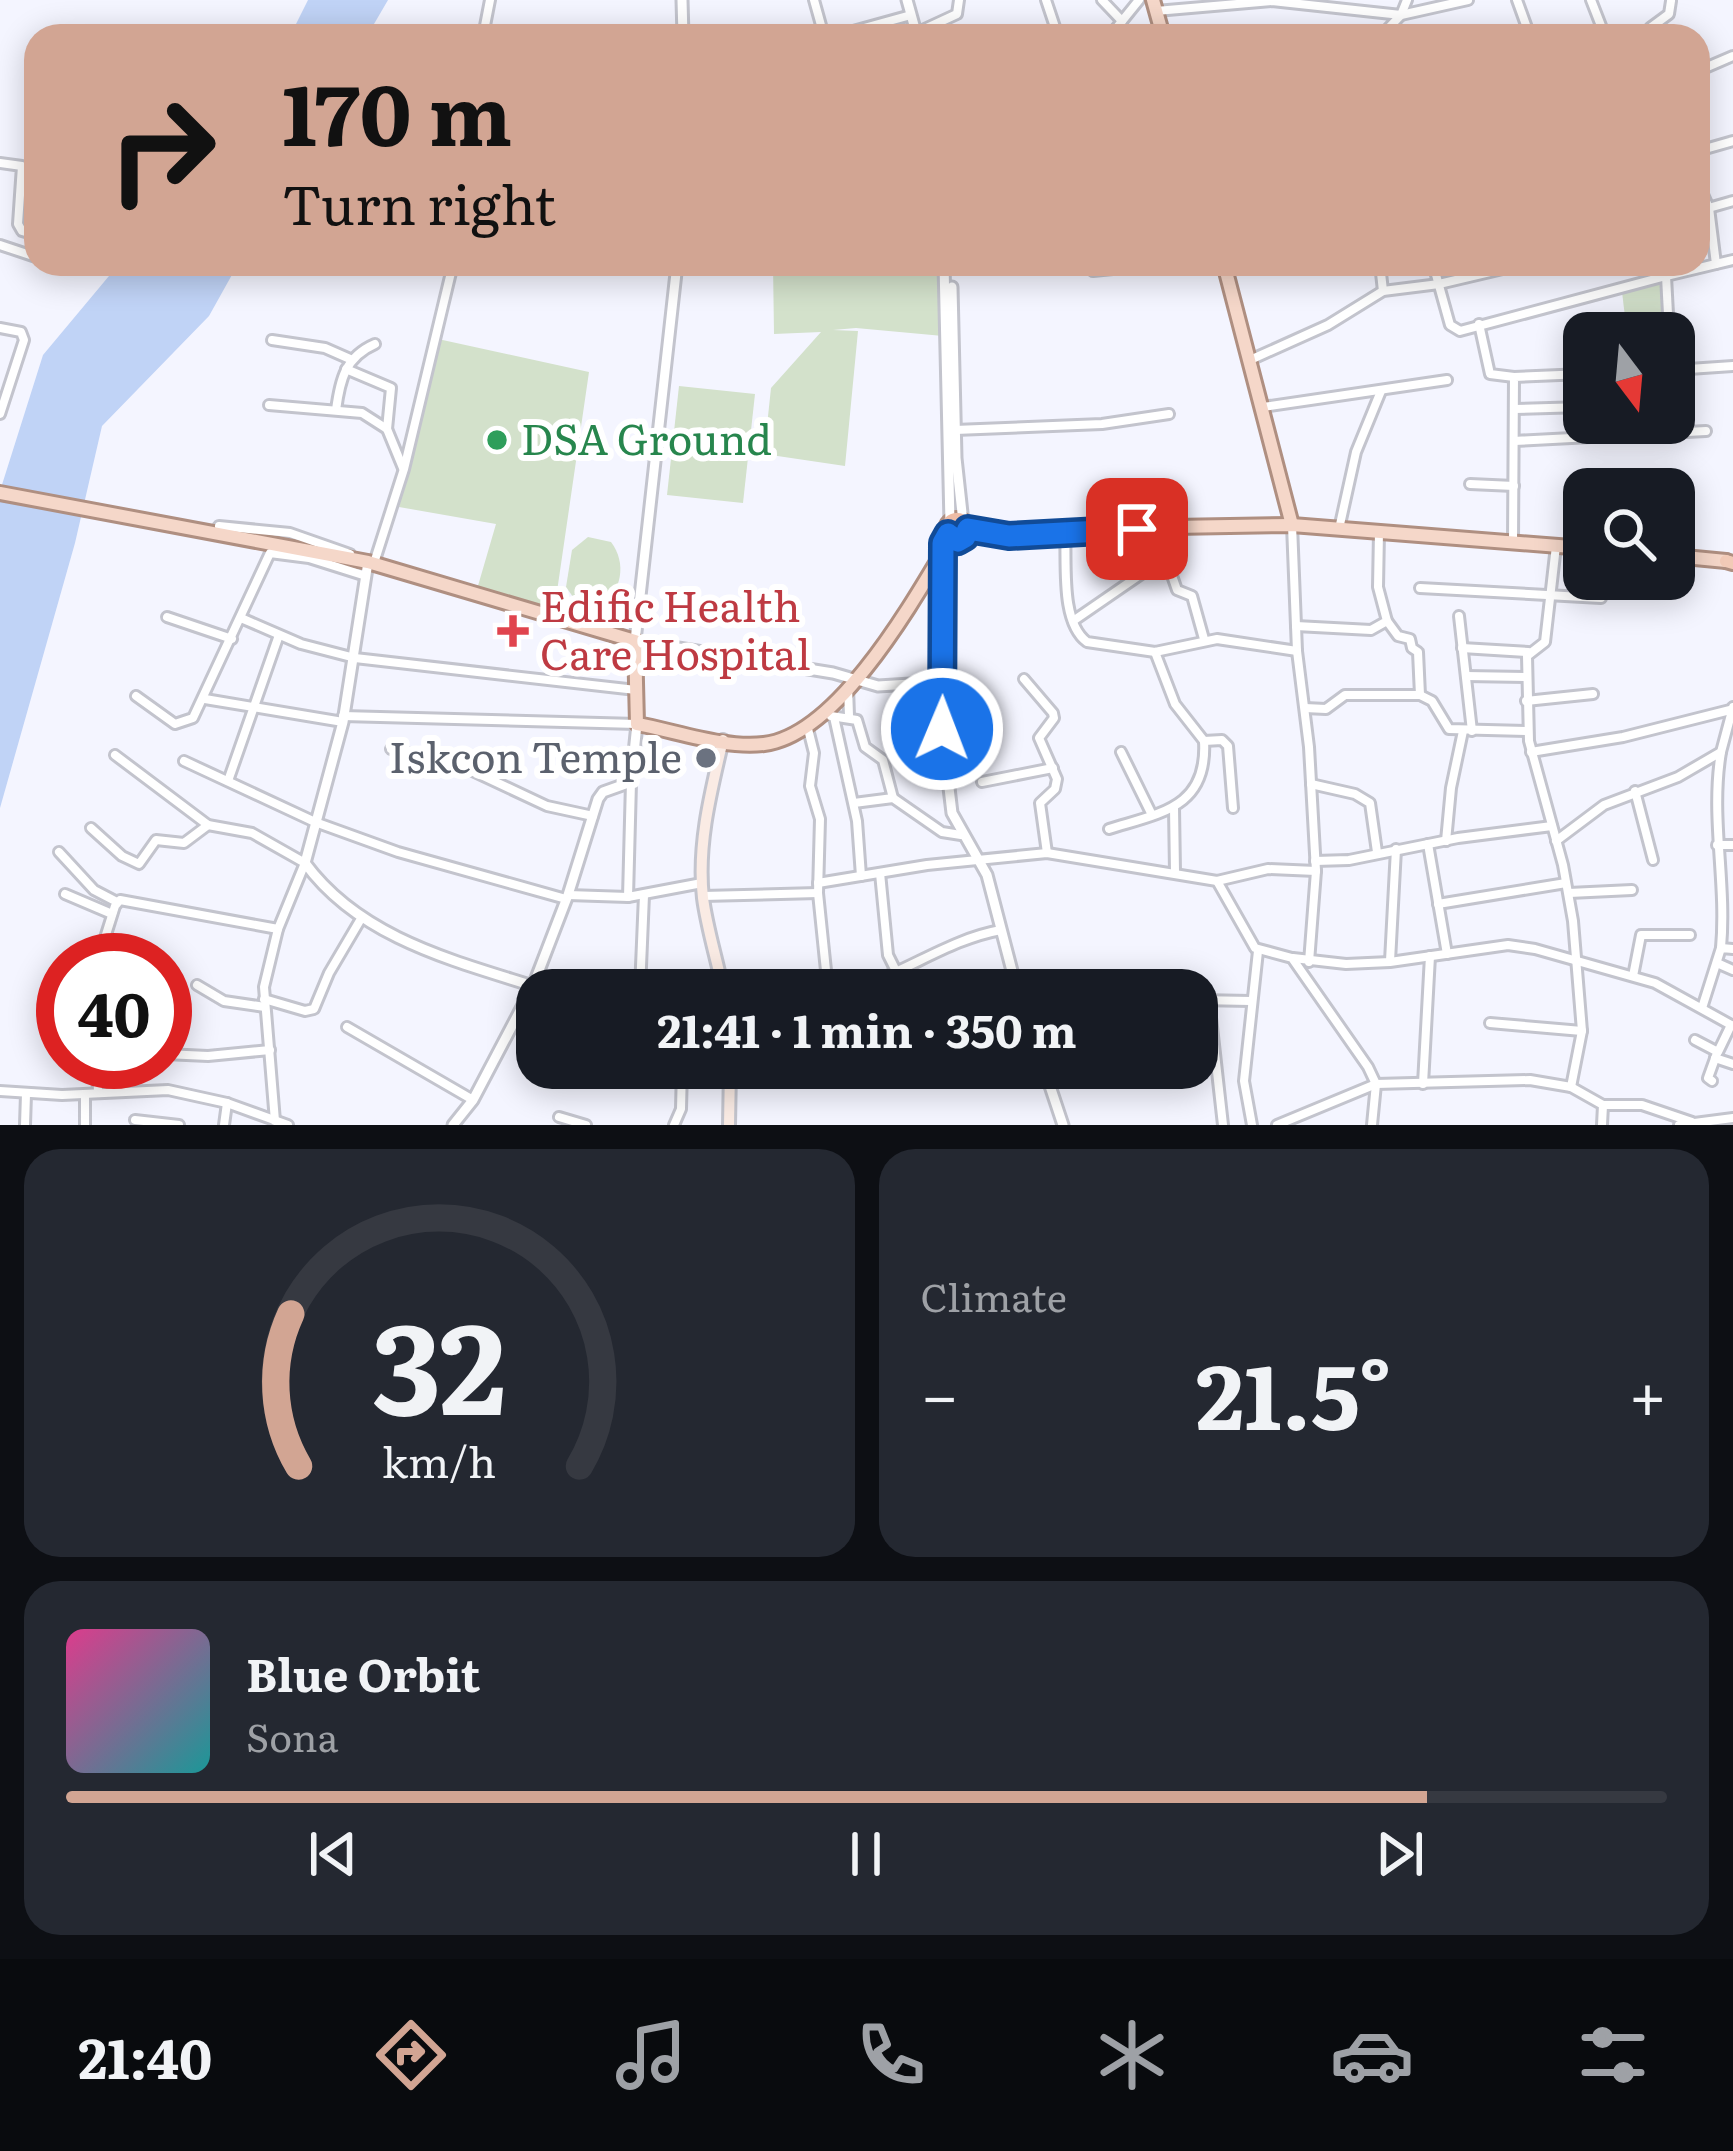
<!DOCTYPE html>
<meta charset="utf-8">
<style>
:root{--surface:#171b24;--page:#242831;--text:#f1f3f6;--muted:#9ea1a6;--line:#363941;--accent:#d2a593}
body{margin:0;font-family:Literata,serif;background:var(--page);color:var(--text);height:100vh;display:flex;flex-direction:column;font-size:45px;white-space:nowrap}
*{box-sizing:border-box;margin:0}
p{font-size:39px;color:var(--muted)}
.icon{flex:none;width:66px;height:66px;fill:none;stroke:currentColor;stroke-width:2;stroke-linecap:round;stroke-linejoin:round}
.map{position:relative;height:1125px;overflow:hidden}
.drawer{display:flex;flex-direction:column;gap:24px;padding:24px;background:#0d0f14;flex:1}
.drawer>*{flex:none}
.banner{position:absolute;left:24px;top:24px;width:1686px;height:252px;border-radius:36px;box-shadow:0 6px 30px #0003;background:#d2a593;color:#111;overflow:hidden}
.needle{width:78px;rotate:164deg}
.buttons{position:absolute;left:1563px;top:312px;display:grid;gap:24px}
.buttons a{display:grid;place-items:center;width:132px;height:132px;border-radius:24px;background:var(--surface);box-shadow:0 6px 30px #0003;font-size:60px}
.speed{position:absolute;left:36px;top:933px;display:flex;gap:24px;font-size:60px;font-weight:700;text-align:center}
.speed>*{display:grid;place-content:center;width:156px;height:156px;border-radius:50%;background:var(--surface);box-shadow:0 6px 30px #0003;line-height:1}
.speed .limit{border:18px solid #d22;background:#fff;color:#111}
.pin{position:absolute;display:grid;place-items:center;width:102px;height:102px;color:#fff;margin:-51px;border-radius:24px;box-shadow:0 6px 18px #0006}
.me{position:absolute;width:132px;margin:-66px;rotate:1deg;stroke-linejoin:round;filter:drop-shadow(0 0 9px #0008)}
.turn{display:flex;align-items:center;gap:42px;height:252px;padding:0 60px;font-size:54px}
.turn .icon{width:156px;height:156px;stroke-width:2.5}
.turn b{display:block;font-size:84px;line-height:102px}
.big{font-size:90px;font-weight:700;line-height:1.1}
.drawer .tile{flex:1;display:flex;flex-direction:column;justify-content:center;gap:18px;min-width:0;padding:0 42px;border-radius:36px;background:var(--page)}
.drawer .dial{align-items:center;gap:0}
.dial svg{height:312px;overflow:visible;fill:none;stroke:var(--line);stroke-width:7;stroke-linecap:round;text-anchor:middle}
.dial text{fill:var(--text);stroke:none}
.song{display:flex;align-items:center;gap:36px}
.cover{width:144px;height:144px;border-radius:18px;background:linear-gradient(135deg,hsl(330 70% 55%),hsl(180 70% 35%))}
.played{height:12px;border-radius:6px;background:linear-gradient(90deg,var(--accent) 85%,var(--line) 85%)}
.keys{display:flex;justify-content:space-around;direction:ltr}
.heat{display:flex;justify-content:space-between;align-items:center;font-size:66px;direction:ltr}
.drawer .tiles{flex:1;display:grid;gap:24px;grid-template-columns:1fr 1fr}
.tile:last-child{grid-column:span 2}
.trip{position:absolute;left:516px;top:969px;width:702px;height:120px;border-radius:36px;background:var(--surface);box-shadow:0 6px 30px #0003;font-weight:700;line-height:120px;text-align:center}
.menu{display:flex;height:192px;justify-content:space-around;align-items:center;background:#090b0e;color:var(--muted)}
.menu .icon{width:84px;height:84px}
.menu .current{color:var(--accent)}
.menu b{font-size:54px;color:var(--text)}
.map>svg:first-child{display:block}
.green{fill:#d3e1cb}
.water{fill:#c0d3f6}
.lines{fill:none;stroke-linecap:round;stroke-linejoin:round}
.minor-casing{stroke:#c3c4cd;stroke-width:14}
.tertiary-casing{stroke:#c3c4cd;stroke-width:15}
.secondary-casing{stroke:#c3c4cd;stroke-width:16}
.primary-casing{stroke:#af8f81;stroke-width:18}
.trunk-casing{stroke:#af8f81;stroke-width:18}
.motorway-casing{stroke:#af8f81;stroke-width:20}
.minor{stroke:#fff;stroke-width:8}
.tertiary{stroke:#fff;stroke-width:9}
.secondary{stroke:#faebe4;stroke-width:10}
.primary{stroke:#f5d7c9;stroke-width:12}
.trunk{stroke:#f2cab7;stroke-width:12}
.motorway{stroke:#eebca5;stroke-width:14}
.route-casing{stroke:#114b97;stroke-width:30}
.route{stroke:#1a73e8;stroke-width:21}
.leisure-dot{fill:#2e9e5b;stroke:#fff;stroke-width:4.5}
.health-dot{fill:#e0444e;stroke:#fff;stroke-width:4.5}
.worship-dot{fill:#6b7280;stroke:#fff;stroke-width:4.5}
.labels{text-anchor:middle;stroke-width:12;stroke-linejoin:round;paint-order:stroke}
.leisure-label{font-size:42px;fill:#27864d;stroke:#fff;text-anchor:start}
.health-label{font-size:42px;fill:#be3a42;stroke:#fff;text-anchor:start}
.worship-label{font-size:42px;fill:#5b616d;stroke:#fff;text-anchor:end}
</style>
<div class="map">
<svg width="1733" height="1125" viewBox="0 0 1733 1125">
<rect width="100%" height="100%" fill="#f4f5ff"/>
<g class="green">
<path d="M773 264H943V336L856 328 833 330 858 331 845 466 764 454 771 388 821 332 774 334Z"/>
<path d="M1669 279 1671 333H1627L1622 292Z"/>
<path d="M438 339 589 372 553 619 475 596 496 524 399 507Z"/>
<path d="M679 386 755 394 743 503 667 495Z"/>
<path d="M588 537 611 542C627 563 622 592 600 606L578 604 566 587 572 550Z"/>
</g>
<g class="water">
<path d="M308 0H388L367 36H290Z"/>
<path d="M119 264H238L209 316 102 426 75 543 0 808V491L43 355Z"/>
</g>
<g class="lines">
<g class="minor-casing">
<g id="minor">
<path d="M814 0 824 36"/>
<path d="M1046 0 1058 36"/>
<path d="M1102 0 1122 21"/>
<path d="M1517 0 1530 36"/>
<path d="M1591 0 1605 36"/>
<path d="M1156 11 1272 1 1401 15 1468 0"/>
<path d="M916 33 957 14 959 0"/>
<path d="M483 36 490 0"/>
<path d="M835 36 911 15"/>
<path d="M1110 36 1139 0"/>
<path d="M1381 36 1401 15 1407 0"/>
<path d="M1652 36 1650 28 1669 14 1671 1"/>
<path d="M1698 71 1733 56"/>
<path d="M1698 151 1733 141"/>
<path d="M0 163 22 166 18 224 22 231 36 235"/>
<path d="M1698 211 1733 201"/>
<path d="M0 245 36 257"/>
<path d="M1380 264 1383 291"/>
<path d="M1433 264 1450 325 1460 331 1666 276"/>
<path d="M1716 264 1733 260"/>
<path d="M1093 271 1163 264"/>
<path d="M1479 324 1490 374 1514 377"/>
<path d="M0 328 21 332 24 340 0 414"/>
<path d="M1669 333 1666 276 1716 264 1709 208 1698 183"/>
<path d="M272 340 325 348 350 359"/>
<path d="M1250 360 1328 325 1383 291 1439 284 1524 264"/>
<path d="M346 369 391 388 387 429"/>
<path d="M1674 370 1733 366"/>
<path d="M1674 402 1677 431"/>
<path d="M269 405 362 413 387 429 403 468"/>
<path d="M1263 407 1447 380"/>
<path d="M1514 409 1584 407"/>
<path d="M336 410C340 380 345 357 375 344"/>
<path d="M955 430 1102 424 1169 414"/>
<path d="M1514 441 1706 431"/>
<path d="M1470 484 1514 486"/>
<path d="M1292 525 1297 651 1309 747 1316 871 1309 962"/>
<path d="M219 526 290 533 350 554"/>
<path d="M1172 528 1169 567 1177 590 1192 596 1204 639"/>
<path d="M1339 529 1356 452 1381 391"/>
<path d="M1065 533C1067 563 1060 622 1087 642L1155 652 1217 639 1297 651"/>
<path d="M1513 541 1514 377 1584 374"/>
<path d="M1556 546 1545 642 1527 656 1529 741 1563 865 1573 921 1582 1031 1571 1087"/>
<path d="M374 563 404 469 453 264"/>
<path d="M1420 588 1601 598"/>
<path d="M1459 616 1472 731"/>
<path d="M167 617 232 639"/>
<path d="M241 618 301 644 355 658 636 690"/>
<path d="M1073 621 1169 555"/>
<path d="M1387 621 1398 636 1410 639 1412 648 1418 652 1420 695"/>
<path d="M1296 626 1371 630 1387 621 1378 587 1379 532"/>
<path d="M1462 648 1528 652"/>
<path d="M1466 676 1525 677"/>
<path d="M1024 679 1053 713 1054 718 1039 738 1057 779 1055 789 1040 803 1047 853"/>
<path d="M848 687 849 716"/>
<path d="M136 696 175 724 193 718 270 553 309 558 366 576"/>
<path d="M205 699 343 722"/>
<path d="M1526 701 1593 694"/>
<path d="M1305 708 1326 709 1345 695H1420L1432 701 1449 729 1527 731"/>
<path d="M343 716 637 724"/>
<path d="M831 716 857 720 865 747 883 760 893 798"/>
<path d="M834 717 857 821 861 876"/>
<path d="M808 729 814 753 810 786 820 819 818 893 828 990"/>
<path d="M1204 741 1222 740 1228 746 1233 808"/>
<path d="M391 749 466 768 547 806 593 816"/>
<path d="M1121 752 1152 815"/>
<path d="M1531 752 1623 737 1730 710"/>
<path d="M1721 752C1710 818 1727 882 1721 948"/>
<path d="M115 755 208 825 252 833 305 863 278 929 264 987 275 1121"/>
<path d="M184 761 315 822 398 852 566 899"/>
<path d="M228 781 279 635"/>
<path d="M982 782 1053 768"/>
<path d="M1311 784 1355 794 1370 803 1377 852"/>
<path d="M1635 791 1653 860"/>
<path d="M854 803 893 798 942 832 961 835"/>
<path d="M1174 808 1175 872"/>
<path d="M91 828 122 856 139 864 156 840 184 843 208 825"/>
<path d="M1109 829C1160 813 1208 808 1204 741L1175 704 1155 652"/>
<path d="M1446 841 1451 788 1463 731"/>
<path d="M1556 841 1604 805 1678 777 1721 752 1733 707"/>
<path d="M1428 844 1447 954"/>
<path d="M1717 845H1733"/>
<path d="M59 852 94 890 117 902"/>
<path d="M1315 861 1349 860 1458 838 1552 826"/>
<path d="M880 873 888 955 897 973"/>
<path d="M1217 881 1268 869 1316 871"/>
<path d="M818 883 927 865 1047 853 1217 881 1255 948 1292 958 1368 1067 1376 1084 1372 1125"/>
<path d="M1569 893 1632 890"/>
<path d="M65 894 112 914"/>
<path d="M568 895 628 897 702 883"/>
<path d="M703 896 818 893"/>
<path d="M628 897 631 782"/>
<path d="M1438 904 1566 883"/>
<path d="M1293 958 1346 964 1390 962 1508 945 1535 949 1655 983 1733 1026"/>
<path d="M98 960 115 906 120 900 278 929"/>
<path d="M1390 961 1396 849"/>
<path d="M1717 963 1733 970"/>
<path d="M1633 976 1641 935H1690"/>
<path d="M197 985 224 1001 265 1007"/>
<path d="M640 990 644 895"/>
<path d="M846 990C901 977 945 940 1001 930"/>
<path d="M264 999 305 1011 314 1009 329 973 362 917"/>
<path d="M1197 1000 1251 1001"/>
<path d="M1209 1000 1223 1125"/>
<path d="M1702 1008 1721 948 1733 949"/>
<path d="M517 1021 537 1028"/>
<path d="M1490 1023 1582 1031"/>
<path d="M347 1027 473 1100"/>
<path d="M1695 1040 1718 1052 1731 1025"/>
<path d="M165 1054 208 1056 270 1050"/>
<path d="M1715 1058 1733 1064"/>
<path d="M97 1062 98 1093"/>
<path d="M1146 1068 1157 1073"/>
<path d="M730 1074 830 1075 837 1068"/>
<path d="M1712 1081 1708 1078 1717 1053"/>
<path d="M1423 1084 1430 956"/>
<path d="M0 1091 62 1095 168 1090 227 1103 288 1125"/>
<path d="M85 1095V1125"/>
<path d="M1603 1105H1642L1692 1122"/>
<path d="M559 1117 586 1125"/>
<path d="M135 1120 179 1125"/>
<path d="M25 1125 26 1094"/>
<path d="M224 1125 227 1103"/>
<path d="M674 1125 681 1109 682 1068"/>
<path d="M1252 1125 1244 1081 1258 951"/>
<path d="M1277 1125 1376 1084 1530 1080 1571 1087 1603 1105 1602 1125"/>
<path d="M1679 1125 1733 1118"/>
</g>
</g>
<g class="tertiary-casing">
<g id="tertiary">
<path d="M682 0 683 36"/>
<path d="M907 0 917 36"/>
<path d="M677 264 635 641 833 673 878 686 943 682"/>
<path d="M944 264 950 523"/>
<path d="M952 287 956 458 963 522"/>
<path d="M944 554 942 729 952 813 987 875 1017 990"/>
<path d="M368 562 343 722 305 863C359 937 451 960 533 986L473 1100 453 1125"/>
<path d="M533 986 568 895 598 799 603 792 631 782 637 724"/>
<path d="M1044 1068 1063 1125"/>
</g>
</g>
<g class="secondary-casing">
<g id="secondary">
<path d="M723 740C711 791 697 845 703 898 707 929 717 959 723 990"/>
<path d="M729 1125 730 1068"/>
</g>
</g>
<g class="primary-casing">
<g id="primary">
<path d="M1153 0 1163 36"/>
<path d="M1224 264 1292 525"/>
<path d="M0 493 368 562 635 641 637 724C676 731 725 749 764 744 839 735 915 598 951 538"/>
<path d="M965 537 1173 527 1292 525 1584 548"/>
<path d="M1674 556 1726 561"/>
</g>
</g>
<g class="trunk-casing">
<path id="trunk" d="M1726 561 1733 563"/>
</g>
<g class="motorway-casing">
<circle id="motorway" cx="957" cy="530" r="10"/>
</g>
<use href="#minor" class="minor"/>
<use href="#tertiary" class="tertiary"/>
<use href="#secondary" class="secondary"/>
<use href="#primary" class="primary"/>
<use href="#trunk" class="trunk"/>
<use href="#motorway" class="motorway"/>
</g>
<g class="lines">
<g class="route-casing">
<path id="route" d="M942 729 943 543 948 534 958 541 965 537 968 529 1009 536 1137 529"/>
</g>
<use href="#route" class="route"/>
</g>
<circle class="leisure-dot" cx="497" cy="440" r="12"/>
<path class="health-dot" d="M507 613h12v12h12v12h-12v12h-12v-12h-12v-12h12z"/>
<circle class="worship-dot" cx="706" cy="758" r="12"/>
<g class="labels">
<g class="leisure-label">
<text x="521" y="455">DSA Ground</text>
</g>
<g class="health-label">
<text x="540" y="622">Edific Health<tspan x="540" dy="48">Care Hospital</tspan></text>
</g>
<g class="worship-label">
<text x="682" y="773">Iskcon Temple</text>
</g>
</g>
</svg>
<div class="buttons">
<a><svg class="needle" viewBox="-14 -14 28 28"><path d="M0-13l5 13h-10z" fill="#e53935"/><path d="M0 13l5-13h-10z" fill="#9ea1a6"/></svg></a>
<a><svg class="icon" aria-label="search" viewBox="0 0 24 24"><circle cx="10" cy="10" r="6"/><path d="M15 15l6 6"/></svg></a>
</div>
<div class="speed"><div class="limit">40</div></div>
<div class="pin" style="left:1137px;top:529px;background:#d93025"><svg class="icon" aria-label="arrive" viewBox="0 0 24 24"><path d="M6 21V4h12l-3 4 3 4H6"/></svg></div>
<svg class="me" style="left:942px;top:729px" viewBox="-20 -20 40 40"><circle r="17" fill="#1a73e8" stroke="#fff" stroke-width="3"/><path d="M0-11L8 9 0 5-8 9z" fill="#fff"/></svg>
<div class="trip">21:41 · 1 min · 350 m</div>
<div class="banner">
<div class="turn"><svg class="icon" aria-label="right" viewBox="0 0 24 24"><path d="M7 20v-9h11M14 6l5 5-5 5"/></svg><div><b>170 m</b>Turn right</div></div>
</div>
</div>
<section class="drawer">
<div class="tiles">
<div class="tile dial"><svg viewBox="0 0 100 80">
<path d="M14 69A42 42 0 1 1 86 69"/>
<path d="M14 69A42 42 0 0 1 12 30" stroke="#d2a593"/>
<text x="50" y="56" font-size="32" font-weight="700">32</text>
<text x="50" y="72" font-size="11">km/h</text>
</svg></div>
<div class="tile"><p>Climate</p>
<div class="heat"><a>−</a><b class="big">21.5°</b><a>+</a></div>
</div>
<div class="tile">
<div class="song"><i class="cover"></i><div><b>Blue Orbit</b><p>Sona</p></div></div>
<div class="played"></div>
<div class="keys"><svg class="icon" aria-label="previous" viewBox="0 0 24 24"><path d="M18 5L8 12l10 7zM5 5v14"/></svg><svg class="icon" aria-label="pause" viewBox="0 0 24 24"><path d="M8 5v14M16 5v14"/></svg><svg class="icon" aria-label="next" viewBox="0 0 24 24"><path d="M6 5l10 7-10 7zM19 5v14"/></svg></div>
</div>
</div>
</section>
<nav class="menu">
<b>21:40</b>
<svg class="icon current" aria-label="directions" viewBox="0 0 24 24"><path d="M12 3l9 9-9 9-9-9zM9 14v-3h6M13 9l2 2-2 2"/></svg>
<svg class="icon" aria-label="music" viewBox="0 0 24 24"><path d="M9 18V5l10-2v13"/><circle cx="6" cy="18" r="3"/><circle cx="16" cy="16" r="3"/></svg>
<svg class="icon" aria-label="phone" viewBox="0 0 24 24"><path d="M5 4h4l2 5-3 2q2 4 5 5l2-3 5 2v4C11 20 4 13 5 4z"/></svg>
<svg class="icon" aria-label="climate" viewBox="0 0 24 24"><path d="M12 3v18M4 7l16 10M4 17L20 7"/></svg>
<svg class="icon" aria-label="car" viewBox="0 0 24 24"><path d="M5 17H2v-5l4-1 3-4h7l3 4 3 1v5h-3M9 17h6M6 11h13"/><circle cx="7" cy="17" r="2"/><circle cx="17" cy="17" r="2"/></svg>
<svg class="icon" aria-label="filters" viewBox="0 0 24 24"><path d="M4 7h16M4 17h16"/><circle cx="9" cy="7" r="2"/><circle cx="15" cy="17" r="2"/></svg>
</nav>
